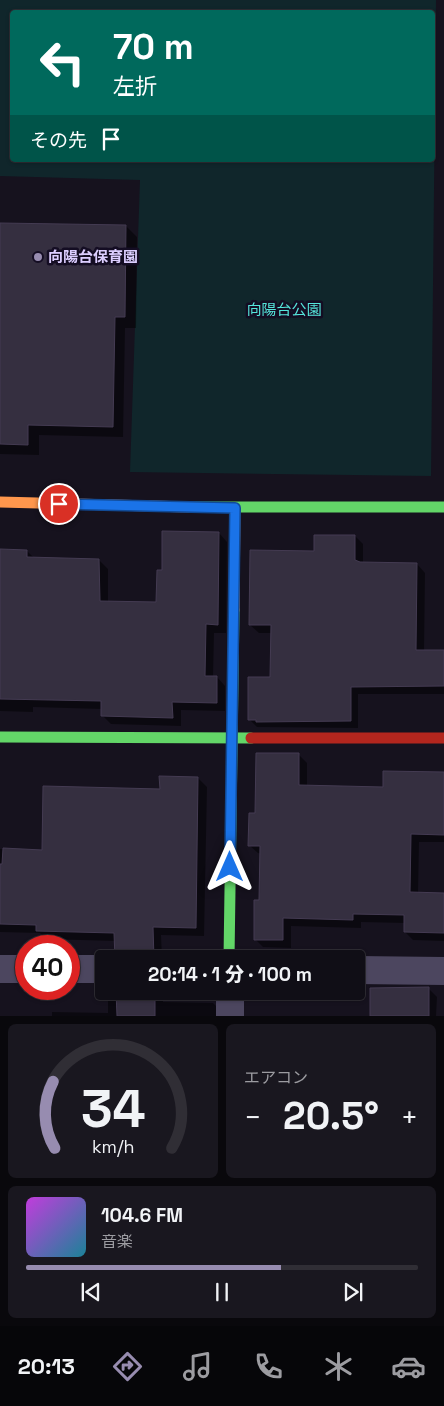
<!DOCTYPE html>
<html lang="ja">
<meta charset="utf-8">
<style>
:root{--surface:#100e16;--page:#19171f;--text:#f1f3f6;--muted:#9c9ca1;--line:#302e35;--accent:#978cb0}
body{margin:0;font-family:"Space Grotesk","Noto Sans JP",sans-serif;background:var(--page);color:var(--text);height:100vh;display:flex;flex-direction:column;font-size:19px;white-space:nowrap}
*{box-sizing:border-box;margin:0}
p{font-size:16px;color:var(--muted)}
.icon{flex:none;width:28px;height:28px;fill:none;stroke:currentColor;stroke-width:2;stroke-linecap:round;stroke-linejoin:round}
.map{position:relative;height:1016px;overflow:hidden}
.panel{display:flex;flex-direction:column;gap:8px;padding:8px;background:#09080c;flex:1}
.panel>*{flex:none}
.banner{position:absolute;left:10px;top:10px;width:425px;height:152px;border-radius:5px;box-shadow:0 1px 4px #0004,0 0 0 1px var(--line);background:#00695c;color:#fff;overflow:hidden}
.speed{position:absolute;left:15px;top:935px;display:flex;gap:10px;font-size:25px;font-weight:700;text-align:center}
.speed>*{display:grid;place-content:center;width:65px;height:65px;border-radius:50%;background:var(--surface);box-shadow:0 1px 4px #0004,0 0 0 1px var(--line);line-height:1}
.speed .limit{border:8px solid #d22;background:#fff;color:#111}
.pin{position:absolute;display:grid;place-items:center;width:42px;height:42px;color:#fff;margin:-21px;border:2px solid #fff;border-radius:50%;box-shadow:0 1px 5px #0007}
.me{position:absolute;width:55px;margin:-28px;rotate:0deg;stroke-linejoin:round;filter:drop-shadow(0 0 4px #0008)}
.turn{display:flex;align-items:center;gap:18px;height:105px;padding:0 20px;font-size:22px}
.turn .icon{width:65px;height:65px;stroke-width:2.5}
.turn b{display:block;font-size:35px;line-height:42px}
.then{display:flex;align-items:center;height:48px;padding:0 20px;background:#0003;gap:10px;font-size:19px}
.big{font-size:38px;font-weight:800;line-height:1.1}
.panel .widget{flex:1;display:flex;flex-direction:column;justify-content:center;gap:8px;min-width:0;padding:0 18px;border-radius:8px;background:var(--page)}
.panel .dial{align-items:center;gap:0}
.dial svg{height:130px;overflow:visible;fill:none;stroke:var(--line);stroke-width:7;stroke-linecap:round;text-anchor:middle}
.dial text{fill:var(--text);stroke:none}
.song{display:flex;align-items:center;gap:15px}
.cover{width:60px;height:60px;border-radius:8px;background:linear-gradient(135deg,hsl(290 70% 55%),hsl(190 70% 35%))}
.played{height:5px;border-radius:2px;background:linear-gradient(90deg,var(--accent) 65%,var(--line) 65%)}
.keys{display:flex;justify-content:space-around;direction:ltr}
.heat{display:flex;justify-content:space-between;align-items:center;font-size:28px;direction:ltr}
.panel .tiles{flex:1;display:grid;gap:8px;grid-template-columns:1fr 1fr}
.widget:last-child{grid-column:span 2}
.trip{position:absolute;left:95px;top:950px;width:270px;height:50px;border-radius:5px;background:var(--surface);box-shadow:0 1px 4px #0004,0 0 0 1px var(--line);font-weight:800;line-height:50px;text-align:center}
.tab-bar{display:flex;height:80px;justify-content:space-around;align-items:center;background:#060609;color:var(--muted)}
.tab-bar .icon{width:35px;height:35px}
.tab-bar .selected{color:var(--accent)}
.tab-bar b{font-size:22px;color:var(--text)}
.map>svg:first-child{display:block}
.green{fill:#10262b;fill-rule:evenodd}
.shadow{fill:#0007}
.building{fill:#352f40;stroke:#443b52}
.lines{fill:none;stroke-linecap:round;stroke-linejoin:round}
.street{stroke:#4c465f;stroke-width:28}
.fast{stroke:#63d668;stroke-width:11}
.slow{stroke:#ff974d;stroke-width:11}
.jam{stroke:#b3261e;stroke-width:11}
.route-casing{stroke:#114b97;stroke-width:12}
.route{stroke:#1a73e8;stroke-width:9}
.poi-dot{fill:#978cb0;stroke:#140d23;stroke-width:2}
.labels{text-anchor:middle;stroke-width:5;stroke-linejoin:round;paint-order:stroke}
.poi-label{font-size:15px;font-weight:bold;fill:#dcceff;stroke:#140d23;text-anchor:start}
.park-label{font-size:15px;fill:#55e4da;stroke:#140d23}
</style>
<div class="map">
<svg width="444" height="1016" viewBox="0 0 444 1016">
<rect width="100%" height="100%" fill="#16121e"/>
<path class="green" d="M0 0H436L431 476 130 472 140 180 0 176ZM12 12H432V160H12Z"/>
<g class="shadow">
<path d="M0 225 126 226 137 237 136 328H125L123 437 39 435V455L0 454Z"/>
<path d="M219 533 227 542 226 633H214L213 677H217L225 686V711L181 710V726L111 724 102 715V709L33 707V712L0 711V551H27L35 559 99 560 108 569V602L158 603 163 571Z"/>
<path d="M355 536 363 544V562L417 564 425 573 424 651H444V694H358V728L257 727 249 719 272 678V633H259L250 625 315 552Z"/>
<path d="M299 755 307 763V787L384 788 444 773V842H419L418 893 444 894V941L413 940 405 932V923L361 922V928L291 926V948L263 947 255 939 260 901 262 854 258 853 249 845 257 814Z"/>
<path d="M198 778 207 787 204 936 161 935 162 959H116L115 941 46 939 40 933 0 932V849L43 851 161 790Z"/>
<path d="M428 988 437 997 436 1016H371Z"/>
<path d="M117 991H163V1002L213 1003 222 1012V1016H52V1012L108 1013V995H117Z"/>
</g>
<g class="building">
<path d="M0 223 126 225 125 317H115L113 427 28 425V445L0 444Z"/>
<path d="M162 531 219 532 218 625 206 624 205 676H217V703L172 702 173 718 101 716V701L0 699V549L27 550V557L99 559 100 601 156 602 157 570H162Z"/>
<path d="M314 535H355V560L360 562 417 563 416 650H444V686L351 687V721L256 722V720H248V677H270L271 625H249L250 550 314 551Z"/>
<path d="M256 753H299V785L383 787V771L444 772V835L411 834 410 892 444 893V933L404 932V915L353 914V920L283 918V940H254V900H259L260 846H248L249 813H255Z"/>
<path d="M159 776 198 777 196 928 153 927 154 959H115L114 933 36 931V925L0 924V864H2L3 848 42 850 43 786 160 789Z"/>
<path d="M429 987V1016H370V988Z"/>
<path d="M116 991H155V1016H117Z"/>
</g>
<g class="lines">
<g class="street">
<path d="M0 969H26"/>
<path d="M69 969H104"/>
<path d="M356 970 444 971"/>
<path d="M230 991V1016"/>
</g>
<g class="fast">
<path d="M189 507H444"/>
<path d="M0 737 251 738"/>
<path d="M229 959 234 610"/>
</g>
<g class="slow">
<path d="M0 502 189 507"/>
<path d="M234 610 235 508"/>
</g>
<path class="jam" d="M251 738H444"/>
</g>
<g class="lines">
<g class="route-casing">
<path id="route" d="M59 504 235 508 230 867"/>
</g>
<use href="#route" class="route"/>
</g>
<circle class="poi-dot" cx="38" cy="257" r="5"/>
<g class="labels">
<g class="poi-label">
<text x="48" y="262">向陽台保育園</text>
</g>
<g class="park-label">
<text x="284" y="315">向陽台公園</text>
</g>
</g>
</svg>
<div class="speed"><div class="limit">40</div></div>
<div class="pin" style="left:59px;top:504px;background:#d93025"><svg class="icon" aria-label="arrive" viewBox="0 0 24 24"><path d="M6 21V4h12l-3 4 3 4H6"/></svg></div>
<svg class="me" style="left:230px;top:867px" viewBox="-20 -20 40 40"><path d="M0-17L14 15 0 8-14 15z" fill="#1a73e8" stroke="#fff" stroke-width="4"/></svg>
<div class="trip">20:14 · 1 分 · 100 m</div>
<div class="banner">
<div class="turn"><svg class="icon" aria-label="left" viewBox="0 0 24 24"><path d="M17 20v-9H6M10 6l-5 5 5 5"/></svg><div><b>70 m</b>左折</div></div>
<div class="then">その先<svg class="icon" aria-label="arrive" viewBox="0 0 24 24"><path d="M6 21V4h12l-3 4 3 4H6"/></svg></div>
</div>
</div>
<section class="panel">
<div class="tiles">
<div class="widget dial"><svg viewBox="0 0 100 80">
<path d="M14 69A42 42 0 1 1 86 69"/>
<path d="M14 69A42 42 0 0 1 13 28" stroke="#978cb0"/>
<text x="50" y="56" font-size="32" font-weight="700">34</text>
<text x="50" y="72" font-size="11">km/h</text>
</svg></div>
<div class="widget"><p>エアコン</p>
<div class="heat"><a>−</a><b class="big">20.5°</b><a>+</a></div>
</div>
<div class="widget">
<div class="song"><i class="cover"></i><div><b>104.6 FM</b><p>音楽</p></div></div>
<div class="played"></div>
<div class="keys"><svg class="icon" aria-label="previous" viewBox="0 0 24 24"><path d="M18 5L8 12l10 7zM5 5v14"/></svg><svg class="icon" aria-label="pause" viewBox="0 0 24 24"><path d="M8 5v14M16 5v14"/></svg><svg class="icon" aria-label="next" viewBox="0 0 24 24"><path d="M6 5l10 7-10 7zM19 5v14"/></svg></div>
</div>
</div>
</section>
<nav class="tab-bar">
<b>20:13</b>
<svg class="icon selected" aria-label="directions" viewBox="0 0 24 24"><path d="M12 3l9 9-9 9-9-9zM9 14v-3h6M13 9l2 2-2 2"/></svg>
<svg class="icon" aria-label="music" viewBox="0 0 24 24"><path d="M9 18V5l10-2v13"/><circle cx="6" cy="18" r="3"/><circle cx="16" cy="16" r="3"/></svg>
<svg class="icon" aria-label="phone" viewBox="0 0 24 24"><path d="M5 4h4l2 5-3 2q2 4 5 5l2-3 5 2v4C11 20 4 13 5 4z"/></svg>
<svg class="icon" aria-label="climate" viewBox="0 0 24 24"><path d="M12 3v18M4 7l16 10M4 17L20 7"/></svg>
<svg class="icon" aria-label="car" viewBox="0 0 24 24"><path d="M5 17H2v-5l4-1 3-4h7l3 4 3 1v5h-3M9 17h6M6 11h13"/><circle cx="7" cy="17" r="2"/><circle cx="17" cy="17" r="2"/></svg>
</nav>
